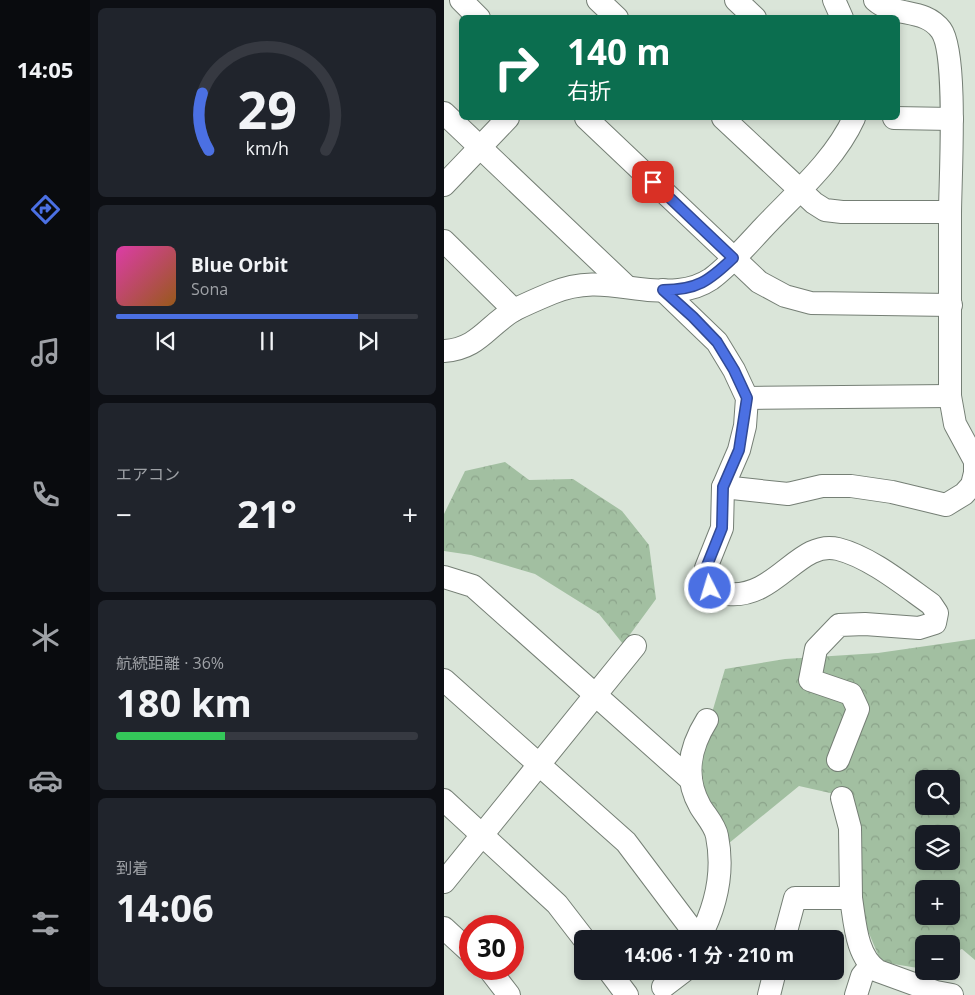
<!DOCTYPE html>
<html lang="ja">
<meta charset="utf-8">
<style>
:root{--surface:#171b24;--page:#20242c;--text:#f1f3f6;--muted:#9ea1a6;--line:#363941;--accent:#4b70e3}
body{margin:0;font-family:"Open Sans","Noto Sans JP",sans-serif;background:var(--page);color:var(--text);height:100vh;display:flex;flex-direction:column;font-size:19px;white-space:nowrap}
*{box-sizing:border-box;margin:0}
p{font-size:16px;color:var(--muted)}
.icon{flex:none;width:28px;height:28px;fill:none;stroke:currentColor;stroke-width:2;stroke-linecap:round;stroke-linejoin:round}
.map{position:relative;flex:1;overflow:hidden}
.drawer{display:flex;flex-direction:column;gap:8px;padding:8px;background:#0d0f14;width:354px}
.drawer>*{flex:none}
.banner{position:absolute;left:15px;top:15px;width:441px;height:105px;border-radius:8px;box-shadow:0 2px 8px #0003;background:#0b6e4f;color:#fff;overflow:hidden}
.tools{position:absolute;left:471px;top:770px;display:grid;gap:10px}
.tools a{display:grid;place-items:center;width:45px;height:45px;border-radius:8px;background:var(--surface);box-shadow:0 2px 8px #0003;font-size:25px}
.speed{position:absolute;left:15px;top:915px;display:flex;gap:10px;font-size:25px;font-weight:700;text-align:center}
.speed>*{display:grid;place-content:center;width:65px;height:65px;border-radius:50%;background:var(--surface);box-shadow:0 2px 8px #0003;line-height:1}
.speed .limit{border:8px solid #d22;background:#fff;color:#111}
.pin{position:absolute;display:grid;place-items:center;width:42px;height:42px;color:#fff;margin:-21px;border-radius:10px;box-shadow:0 2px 8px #0006}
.me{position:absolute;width:55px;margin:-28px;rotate:355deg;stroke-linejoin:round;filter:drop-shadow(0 0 4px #0008)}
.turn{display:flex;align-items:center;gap:18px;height:105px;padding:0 25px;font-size:22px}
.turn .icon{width:65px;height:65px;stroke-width:2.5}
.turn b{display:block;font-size:35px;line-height:42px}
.big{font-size:38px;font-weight:700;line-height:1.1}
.drawer .tile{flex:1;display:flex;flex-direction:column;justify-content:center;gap:8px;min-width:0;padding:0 18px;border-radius:8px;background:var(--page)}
.drawer .dial{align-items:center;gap:0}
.dial svg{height:130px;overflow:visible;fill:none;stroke:var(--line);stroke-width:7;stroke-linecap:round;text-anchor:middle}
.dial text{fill:var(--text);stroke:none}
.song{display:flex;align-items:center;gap:15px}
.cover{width:60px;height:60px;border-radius:8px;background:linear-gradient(135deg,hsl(320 70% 55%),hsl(30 70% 35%))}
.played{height:5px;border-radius:2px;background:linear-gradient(90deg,var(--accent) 80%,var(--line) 80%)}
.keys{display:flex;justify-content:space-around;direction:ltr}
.heat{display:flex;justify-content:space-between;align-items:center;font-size:28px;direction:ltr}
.charge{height:8px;border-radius:4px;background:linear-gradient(90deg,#34c759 36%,var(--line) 0)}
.trip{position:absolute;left:130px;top:930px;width:270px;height:50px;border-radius:8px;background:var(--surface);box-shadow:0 2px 8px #0003;font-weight:700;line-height:50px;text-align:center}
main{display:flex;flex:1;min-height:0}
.dock{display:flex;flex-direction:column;width:90px;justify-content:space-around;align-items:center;background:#090b0e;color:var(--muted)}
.dock .icon{width:35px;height:35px}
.dock .active{color:var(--accent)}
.dock b{font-size:22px;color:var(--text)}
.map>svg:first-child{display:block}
.forest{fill:url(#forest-crowns);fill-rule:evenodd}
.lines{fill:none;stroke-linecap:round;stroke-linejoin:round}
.minor-casing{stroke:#757f75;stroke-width:24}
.minor{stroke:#fff;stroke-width:22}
.route-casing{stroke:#314994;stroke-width:12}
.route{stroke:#4b70e3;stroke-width:9}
</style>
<main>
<nav class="dock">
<b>14:05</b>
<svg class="icon active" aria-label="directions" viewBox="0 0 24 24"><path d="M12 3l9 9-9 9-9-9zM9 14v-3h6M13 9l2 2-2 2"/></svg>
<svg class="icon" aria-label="music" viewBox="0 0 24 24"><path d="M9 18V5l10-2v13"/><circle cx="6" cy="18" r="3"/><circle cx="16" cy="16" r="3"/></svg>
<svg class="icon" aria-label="phone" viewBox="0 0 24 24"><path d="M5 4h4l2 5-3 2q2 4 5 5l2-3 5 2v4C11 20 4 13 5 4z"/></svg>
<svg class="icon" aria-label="climate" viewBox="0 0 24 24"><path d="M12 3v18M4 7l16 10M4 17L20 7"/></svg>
<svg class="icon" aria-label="car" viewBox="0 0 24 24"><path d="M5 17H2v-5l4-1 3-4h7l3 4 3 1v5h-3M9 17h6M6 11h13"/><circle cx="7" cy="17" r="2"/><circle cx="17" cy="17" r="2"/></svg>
<svg class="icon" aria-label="filters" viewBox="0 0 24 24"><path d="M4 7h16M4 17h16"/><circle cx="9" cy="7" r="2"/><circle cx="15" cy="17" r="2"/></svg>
</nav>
<section class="drawer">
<div class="tile dial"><svg viewBox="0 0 100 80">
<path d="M14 69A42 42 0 1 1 86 69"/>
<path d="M14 69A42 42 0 0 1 10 34" stroke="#4b70e3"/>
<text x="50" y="56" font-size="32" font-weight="700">29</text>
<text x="50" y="72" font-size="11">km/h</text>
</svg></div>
<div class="tile">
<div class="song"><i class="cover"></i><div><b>Blue Orbit</b><p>Sona</p></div></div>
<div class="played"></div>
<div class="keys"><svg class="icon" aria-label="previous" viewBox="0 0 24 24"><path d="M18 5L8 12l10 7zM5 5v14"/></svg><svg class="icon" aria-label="pause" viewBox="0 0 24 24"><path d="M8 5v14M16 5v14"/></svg><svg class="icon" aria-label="next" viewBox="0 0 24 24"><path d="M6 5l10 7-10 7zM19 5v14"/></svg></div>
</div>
<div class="tile"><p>エアコン</p>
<div class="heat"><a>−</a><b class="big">21°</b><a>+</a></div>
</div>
<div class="tile"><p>航続距離 · 36%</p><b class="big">180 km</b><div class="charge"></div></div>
<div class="tile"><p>到着</p><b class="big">14:06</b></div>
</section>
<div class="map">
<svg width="532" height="995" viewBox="0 0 532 995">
<defs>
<pattern id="forest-crowns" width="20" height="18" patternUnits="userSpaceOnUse" patternTransform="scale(1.25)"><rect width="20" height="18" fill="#a2bfa1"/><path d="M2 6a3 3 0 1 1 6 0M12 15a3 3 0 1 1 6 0" fill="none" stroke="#8ba38a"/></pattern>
</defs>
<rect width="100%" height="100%" fill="#dae5d9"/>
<g class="forest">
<path d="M61 462 85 480 129 479 178 511 205 545 212 599 179 644 155 614 91 574 27 555 0 551V514L21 471Z"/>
<path d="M531 639V960L518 949 508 953V944H480V965L474 968 437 962 409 895 395 795 355 786 268 857 240 767 259 743 281 669 341 659 434 653ZM480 779H508V806H480ZM480 834H508V861H480ZM480 889H508V916H480Z"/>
</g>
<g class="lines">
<g class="minor-casing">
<g id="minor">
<path d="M17 0 35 18"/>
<path d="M154 0 173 18"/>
<path d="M292 0 311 18"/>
<path d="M390 0 398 18"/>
<path d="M0 113 182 286"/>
<path d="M142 118 315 282 341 296 367 303 507 305"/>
<path d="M279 118 370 203 381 210 398 212H506"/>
<path d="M450 118 508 119"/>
<path d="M0 185 64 118"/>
<path d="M0 241 70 310"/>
<path d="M219 290 273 342 290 370 303 398 301 426 295 450 279 487 278 528 262 568 266 588C272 590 278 593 284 594 332 599 355 539 394 549 426 557 460 585 487 604L493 613 491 623 475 628 421 624 395 625 372 649 366 680 407 694 414 709 394 760"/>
<path d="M0 351C34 349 43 326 70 310 82 304 96 298 108 293 156 273 189 295 235 290 246 289 258 285 267 279 286 265 303 245 319 228 351 194 391 160 410 118"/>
<path d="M303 398 506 396"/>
<path d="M279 487 344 494 378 486H407L448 492 502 505 520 494 528 485 531 473V461L511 424 506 396C506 335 506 275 506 214 506 181 514 53 497 30 480 7 451 18 431 0"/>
<path d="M0 577 29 586 247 780"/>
<path d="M0 680 182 842 255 939C272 907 280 871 273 836 271 825 261 815 256 806 239 776 246 747 263 720"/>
<path d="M398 798 406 828 407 898"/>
<path d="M0 800 113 904 140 939"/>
<path d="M0 882 191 646"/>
<path d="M0 928 26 952"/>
<path d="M340 939 351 898H407C411 922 412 957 434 971L492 992 508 995"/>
<path d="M45 969 65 995"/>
<path d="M165 971 183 995"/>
<path d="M219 987 240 971"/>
<path d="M325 995 331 971"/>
<path d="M412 995 418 976 426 966"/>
</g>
</g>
<use href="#minor" class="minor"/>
</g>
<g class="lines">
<g class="route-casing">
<path id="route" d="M209 182 289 258C265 281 253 290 219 290L249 317 273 342 290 370 303 398 295 450 279 487 278 528 262 568 266 588"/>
</g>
<use href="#route" class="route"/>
</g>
</svg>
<div class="tools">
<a><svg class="icon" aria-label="search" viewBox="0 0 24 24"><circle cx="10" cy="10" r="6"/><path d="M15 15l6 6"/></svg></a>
<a><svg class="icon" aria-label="layers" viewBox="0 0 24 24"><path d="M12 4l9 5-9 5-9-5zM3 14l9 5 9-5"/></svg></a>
<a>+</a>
<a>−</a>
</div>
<div class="speed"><div class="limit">30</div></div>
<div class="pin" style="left:209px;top:182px;background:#d93025"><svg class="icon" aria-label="arrive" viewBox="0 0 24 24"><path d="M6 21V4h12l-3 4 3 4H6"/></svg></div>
<svg class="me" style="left:266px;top:588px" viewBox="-20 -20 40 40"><circle r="17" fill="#4b70e3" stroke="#fff" stroke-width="3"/><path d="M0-11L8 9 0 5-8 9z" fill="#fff"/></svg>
<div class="trip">14:06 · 1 分 · 210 m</div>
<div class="banner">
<div class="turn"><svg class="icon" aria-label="right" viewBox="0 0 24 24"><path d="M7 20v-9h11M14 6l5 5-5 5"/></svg><div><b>140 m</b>右折</div></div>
</div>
</div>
</main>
